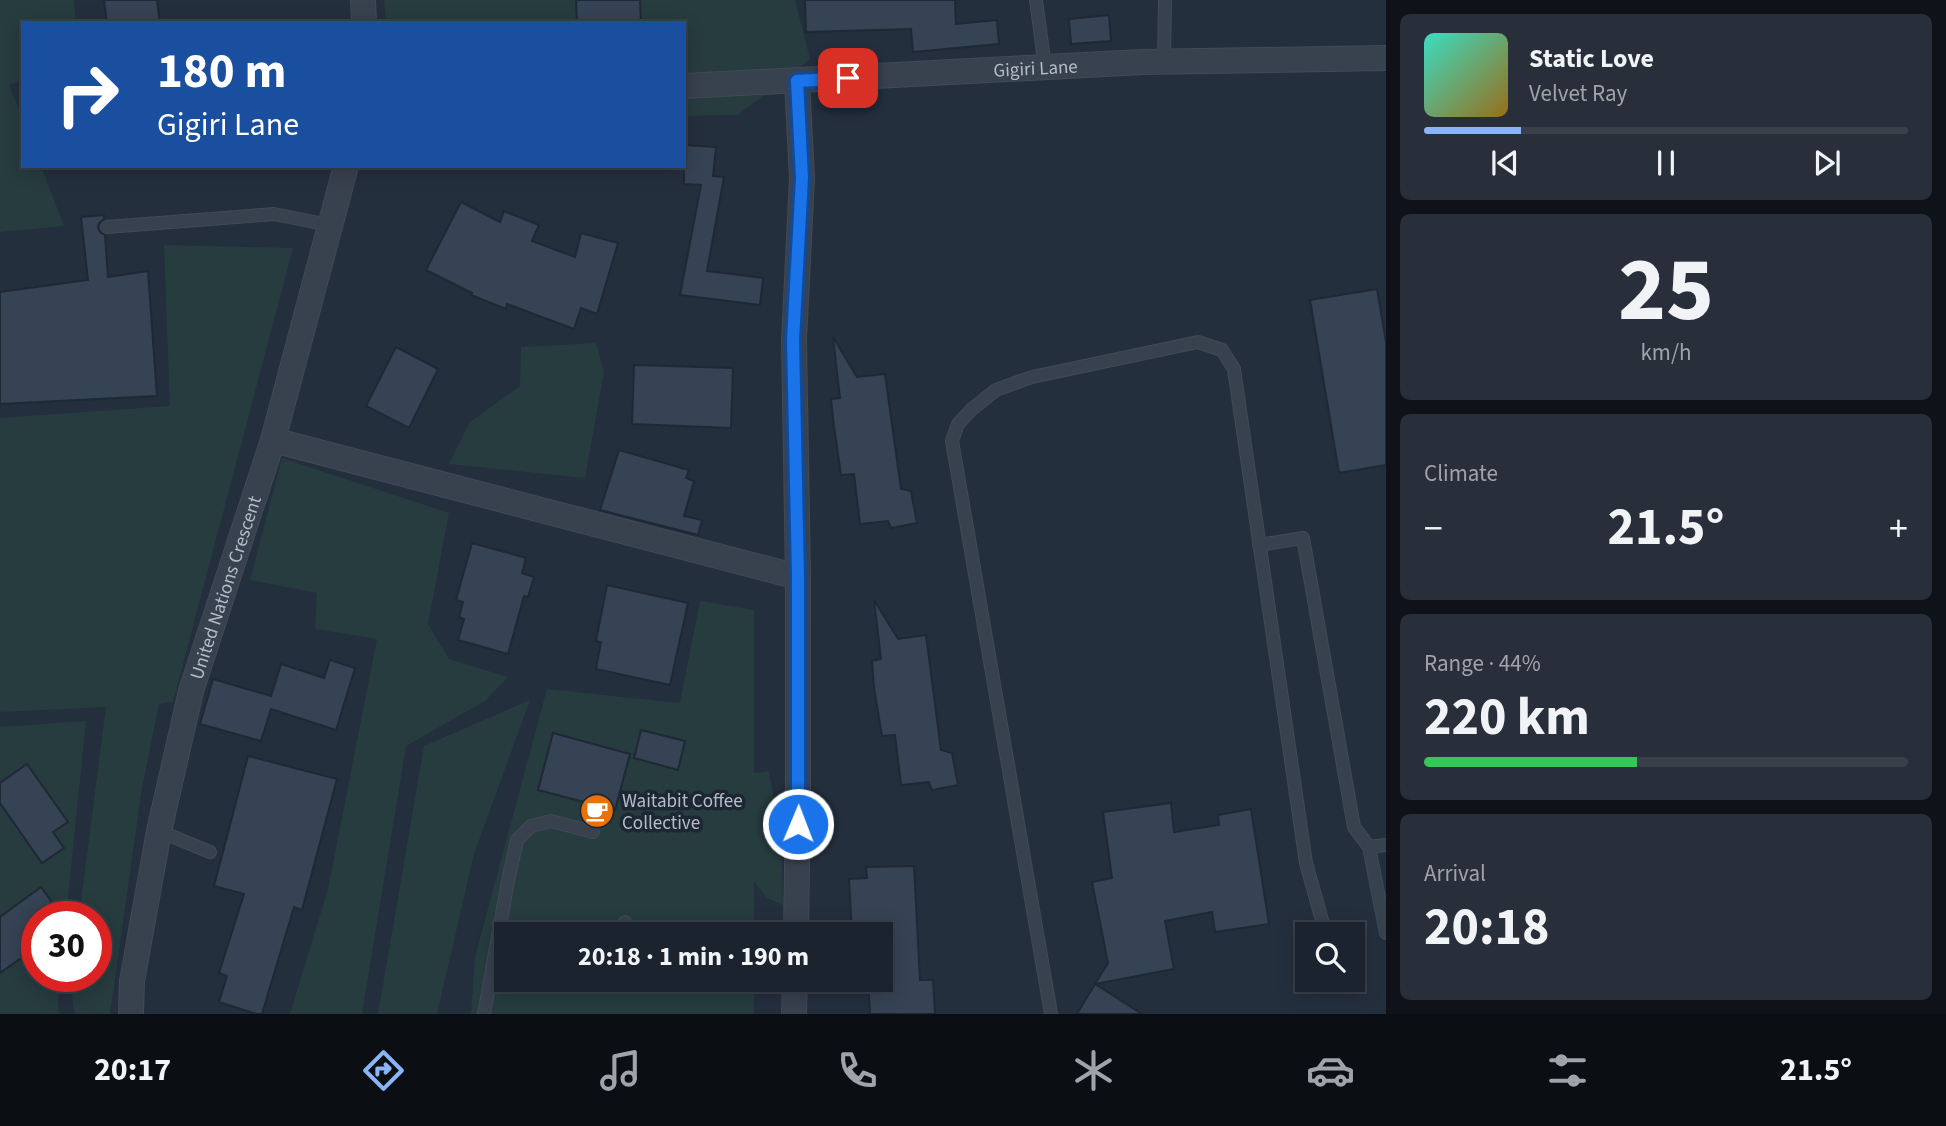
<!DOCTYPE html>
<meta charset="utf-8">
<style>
:root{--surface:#1b232e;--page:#282f3a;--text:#f1f3f6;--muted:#a0a4aa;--line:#39404a;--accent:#8ab4f8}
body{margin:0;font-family:"Source Sans 3",sans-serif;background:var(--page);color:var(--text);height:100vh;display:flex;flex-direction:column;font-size:26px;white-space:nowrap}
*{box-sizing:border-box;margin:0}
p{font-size:23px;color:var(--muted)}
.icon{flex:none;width:38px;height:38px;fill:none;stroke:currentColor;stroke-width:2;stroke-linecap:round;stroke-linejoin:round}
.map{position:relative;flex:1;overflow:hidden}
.panel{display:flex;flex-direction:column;gap:14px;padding:14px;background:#0f1319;width:560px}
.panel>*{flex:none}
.guide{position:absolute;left:21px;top:21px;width:665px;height:147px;border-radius:0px;box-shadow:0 4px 18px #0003,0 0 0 2px var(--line);background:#1a4fa0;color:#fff;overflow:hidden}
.tools{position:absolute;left:1295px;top:922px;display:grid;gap:14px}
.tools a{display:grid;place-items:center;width:70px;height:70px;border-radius:0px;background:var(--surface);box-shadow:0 4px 18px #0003,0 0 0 2px var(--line);font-size:35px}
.speed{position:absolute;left:21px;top:901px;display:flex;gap:14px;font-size:35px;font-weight:700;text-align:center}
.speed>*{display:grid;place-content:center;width:91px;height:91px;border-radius:50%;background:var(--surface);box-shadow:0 4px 18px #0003,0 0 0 2px var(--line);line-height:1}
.speed .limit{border:10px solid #d22;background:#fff;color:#111}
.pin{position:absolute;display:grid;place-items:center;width:60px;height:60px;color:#fff;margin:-30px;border-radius:14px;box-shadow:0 4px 10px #0006}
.me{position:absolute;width:77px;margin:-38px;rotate:1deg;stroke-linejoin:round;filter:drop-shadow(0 0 5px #0008)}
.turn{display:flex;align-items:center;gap:24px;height:147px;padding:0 21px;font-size:32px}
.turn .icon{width:91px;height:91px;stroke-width:2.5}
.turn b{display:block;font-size:49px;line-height:60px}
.big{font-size:52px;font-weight:700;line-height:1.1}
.panel .widget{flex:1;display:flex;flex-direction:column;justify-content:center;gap:10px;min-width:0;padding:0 24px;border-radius:10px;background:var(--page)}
.panel .dial{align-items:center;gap:0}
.dial b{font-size:91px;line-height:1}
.song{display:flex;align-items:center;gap:21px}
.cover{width:84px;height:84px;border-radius:10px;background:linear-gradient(135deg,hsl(170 70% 55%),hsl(40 70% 35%))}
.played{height:7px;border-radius:4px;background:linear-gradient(90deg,var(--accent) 20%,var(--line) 20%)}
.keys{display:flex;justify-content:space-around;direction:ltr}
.heat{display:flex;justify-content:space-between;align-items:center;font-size:38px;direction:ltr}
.charge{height:10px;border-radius:5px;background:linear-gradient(90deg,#34c759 44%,var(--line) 0)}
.trip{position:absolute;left:494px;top:922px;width:399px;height:70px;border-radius:0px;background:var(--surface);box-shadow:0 4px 18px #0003,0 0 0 2px var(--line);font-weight:700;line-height:70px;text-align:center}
.tab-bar{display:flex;height:112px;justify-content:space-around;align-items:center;background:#0b0e12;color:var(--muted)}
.tab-bar .icon{width:49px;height:49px}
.tab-bar .active{color:var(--accent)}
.tab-bar b{font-size:32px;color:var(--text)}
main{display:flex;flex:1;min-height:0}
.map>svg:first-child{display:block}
.green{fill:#263c3f}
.building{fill:#364354;stroke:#1f2835;stroke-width:2}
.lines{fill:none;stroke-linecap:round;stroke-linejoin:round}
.lane-casing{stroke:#414a57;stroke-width:14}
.street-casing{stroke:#414a57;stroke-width:26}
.lane{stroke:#38414e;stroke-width:12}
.street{stroke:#38414e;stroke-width:24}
.route-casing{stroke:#114b97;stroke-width:18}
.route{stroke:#1a73e8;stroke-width:12}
.labels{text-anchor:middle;stroke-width:7;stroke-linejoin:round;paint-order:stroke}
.street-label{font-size:19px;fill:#b4bcc9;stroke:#1d2633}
.poi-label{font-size:19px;fill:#b4bcc9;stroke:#1d2633;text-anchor:start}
</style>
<main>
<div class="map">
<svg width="1386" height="1014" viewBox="0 0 1386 1014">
<rect width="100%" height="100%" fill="#242f3e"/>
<g class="green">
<path d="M0 0H74L76 23H23V79L9 85 23 120V166H41L64 226 0 232Z"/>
<path d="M384 0H795L810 59 738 115 684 116V23H386Z"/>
<path d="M164 245 293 248 173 702 159 704 142 788 110 1014H75L70 985 71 977 96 976V917H79L106 707 0 712V418L170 406Z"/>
<path d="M596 343 604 372 585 478 449 464 470 422 520 386 521 347Z"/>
<path d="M282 458 449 513 428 624 449 659 508 677 485 701 406 746 362 1014H290L328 889 377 639 315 629 317 593 250 580Z"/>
<path d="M700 601 754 610V773L769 771 781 841 783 905 767 898 754 882V934H506V980H754V1014H471L475 957 547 689 680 703Z"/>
<path d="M530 700 474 854 437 1014H378L424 746Z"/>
<path d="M86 721 66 917H37V976L60 977 58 1002 59 1014H0V727Z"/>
</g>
<g class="building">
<path d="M104 0H157L160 23H107Z"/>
<path d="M576 0H640L641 23H577Z"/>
<path d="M805 0H955L956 24 997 20 999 44 913 52 911 29 806 32Z"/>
<path d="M1109 15 1111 41 1071 44 1069 19Z"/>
<path d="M684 145 716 147 713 176 724 177 707 271 763 278 760 305 680 295 701 185 684 184Z"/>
<path d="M461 202 500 222 504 211 539 225 532 241 575 257 581 233 618 243 597 314 581 308 574 329 507 304 506 309 471 295 472 293 426 270Z"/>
<path d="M104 215V219L99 223 98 227 100 232 105 235 108 277 148 271 157 396 0 404V292L88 280 81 217Z"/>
<path d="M1377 289 1386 342V465L1339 473 1310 300Z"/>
<path d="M833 337 857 377 885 374 901 489 911 491 917 523 891 528 888 521 860 524 854 474 841 475 834 427 831 399 840 398Z"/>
<path d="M396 347 438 369 409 428 366 406Z"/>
<path d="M634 365 733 368 731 428 632 424Z"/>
<path d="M619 450 689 470 686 478 694 481 684 516 702 520 698 535 600 510Z"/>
<path d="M472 543 526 558 522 573 534 577 528 597 524 596 508 654 458 640 464 619 459 617 463 602 456 600Z"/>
<path d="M607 585 688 603 670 685 596 669 601 642 596 641Z"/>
<path d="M874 600 898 639 926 635 941 750 952 753 958 785 932 790 929 782 901 785 895 735 882 736 874 688 872 661 881 659Z"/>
<path d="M330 660 355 668 336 730 271 709 261 741 200 724 213 679 271 696 281 664 324 678Z"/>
<path d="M641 730 685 741 678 770 634 758Z"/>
<path d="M553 733 630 754 615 810 538 790Z"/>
<path d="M248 756 337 779 302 910 294 907 262 1014H257L219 1002 227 976 219 973 244 894 214 886Z"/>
<path d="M27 764 68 822 53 832 64 848 42 863 0 803V783Z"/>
<path d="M1171 803 1174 832 1219 825 1218 815 1251 809 1269 924 1215 932 1212 912 1165 921 1174 969 1095 984 1108 963 1092 882 1112 878 1103 812Z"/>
<path d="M914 866 920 980H933L935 1014H870L868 980H880V934H852L849 879 867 878 866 867Z"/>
<path d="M41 887 57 909 45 917H37V947L0 973V917Z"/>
<path d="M1095 984 1142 1014H1077Z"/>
</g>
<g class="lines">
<g class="lane-casing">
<g id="lane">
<path d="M1036 0 1045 67"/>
<path d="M1164 61 1165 0"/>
<path d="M107 227 274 214 329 225"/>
<path d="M1259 545 1303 538 1354 827 1369 847 1386 933"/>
<path d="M159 831 210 852"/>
<path d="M1369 847 1386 845"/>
<path d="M618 934 625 922"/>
<path d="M484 1014 508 881 517 840 531 826 551 821 593 832"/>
<path d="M1051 1014 952 441 958 424 972 409 996 390 1032 377 1198 342 1222 350 1234 369 1306 863 1325 931"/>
</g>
</g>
<g class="street-casing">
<g id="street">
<path d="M363 0 364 23"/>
<path id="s1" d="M684 86 1143 62 1386 58"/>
<path d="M273 440 798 577"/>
<path d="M796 934 798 796V577L794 340 802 178 797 81"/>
<path id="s2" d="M131 1014 132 981 159 831 191 691 273 440 346 166"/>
<path d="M794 1014 795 980"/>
</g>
</g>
<use href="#lane" class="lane"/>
<use href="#street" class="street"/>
</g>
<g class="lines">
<g class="route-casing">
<path id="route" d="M798 824V577L793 340 802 178 797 81 848 78"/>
</g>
<use href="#route" class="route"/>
</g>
<defs>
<g id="cafe-disc" transform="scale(1.75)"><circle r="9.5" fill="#e8710a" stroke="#1d2633"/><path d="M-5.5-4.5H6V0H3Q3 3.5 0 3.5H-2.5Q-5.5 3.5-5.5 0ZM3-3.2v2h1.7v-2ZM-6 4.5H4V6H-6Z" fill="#fff"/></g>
</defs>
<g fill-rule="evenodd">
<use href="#cafe-disc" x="597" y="811"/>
</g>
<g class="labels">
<g class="street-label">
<text dy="7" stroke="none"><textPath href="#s1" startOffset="352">Gigiri Lane</textPath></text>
<text dy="7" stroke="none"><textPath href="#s2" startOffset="438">United Nations Crescent</textPath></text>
</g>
<g class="poi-label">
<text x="622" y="807">Waitabit Coffee<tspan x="622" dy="22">Collective</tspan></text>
</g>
</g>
</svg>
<div class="tools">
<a><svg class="icon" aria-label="search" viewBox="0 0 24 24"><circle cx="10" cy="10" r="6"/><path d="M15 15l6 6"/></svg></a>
</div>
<div class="speed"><div class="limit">30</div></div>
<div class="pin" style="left:848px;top:78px;background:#d93025"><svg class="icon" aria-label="arrive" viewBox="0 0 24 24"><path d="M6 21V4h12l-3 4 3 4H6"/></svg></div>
<svg class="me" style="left:798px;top:824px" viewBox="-20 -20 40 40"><circle r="17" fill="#1a73e8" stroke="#fff" stroke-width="3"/><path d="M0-11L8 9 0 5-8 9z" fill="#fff"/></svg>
<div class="trip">20:18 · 1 min · 190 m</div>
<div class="guide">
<div class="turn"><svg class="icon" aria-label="right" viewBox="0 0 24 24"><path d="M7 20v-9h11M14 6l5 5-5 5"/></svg><div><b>180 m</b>Gigiri Lane</div></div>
</div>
</div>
<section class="panel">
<div class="widget">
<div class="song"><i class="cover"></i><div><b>Static Love</b><p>Velvet Ray</p></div></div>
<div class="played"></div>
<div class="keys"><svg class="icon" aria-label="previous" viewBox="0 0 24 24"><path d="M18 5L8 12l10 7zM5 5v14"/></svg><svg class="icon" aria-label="pause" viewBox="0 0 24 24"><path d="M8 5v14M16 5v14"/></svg><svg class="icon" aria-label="next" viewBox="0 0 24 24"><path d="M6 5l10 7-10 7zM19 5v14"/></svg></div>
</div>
<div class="widget dial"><b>25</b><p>km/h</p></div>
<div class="widget"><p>Climate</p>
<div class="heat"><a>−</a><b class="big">21.5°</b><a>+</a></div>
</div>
<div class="widget"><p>Range · 44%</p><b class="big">220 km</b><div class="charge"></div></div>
<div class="widget"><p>Arrival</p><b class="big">20:18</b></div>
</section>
</main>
<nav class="tab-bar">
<b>20:17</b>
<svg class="icon active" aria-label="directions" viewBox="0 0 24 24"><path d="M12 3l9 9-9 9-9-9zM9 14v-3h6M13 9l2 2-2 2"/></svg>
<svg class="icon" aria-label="music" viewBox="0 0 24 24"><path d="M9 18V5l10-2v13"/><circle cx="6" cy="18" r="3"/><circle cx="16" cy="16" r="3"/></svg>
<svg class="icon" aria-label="phone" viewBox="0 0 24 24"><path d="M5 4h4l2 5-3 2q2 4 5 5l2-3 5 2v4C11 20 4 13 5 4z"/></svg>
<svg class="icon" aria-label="climate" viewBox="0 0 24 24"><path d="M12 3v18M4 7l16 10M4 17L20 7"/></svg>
<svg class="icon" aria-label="car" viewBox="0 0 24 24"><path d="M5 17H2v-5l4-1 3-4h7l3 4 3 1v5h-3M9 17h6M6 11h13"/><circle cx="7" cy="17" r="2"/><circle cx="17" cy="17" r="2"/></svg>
<svg class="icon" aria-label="filters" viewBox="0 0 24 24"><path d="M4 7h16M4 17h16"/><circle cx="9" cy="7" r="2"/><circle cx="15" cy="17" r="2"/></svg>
<b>21.5°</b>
</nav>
